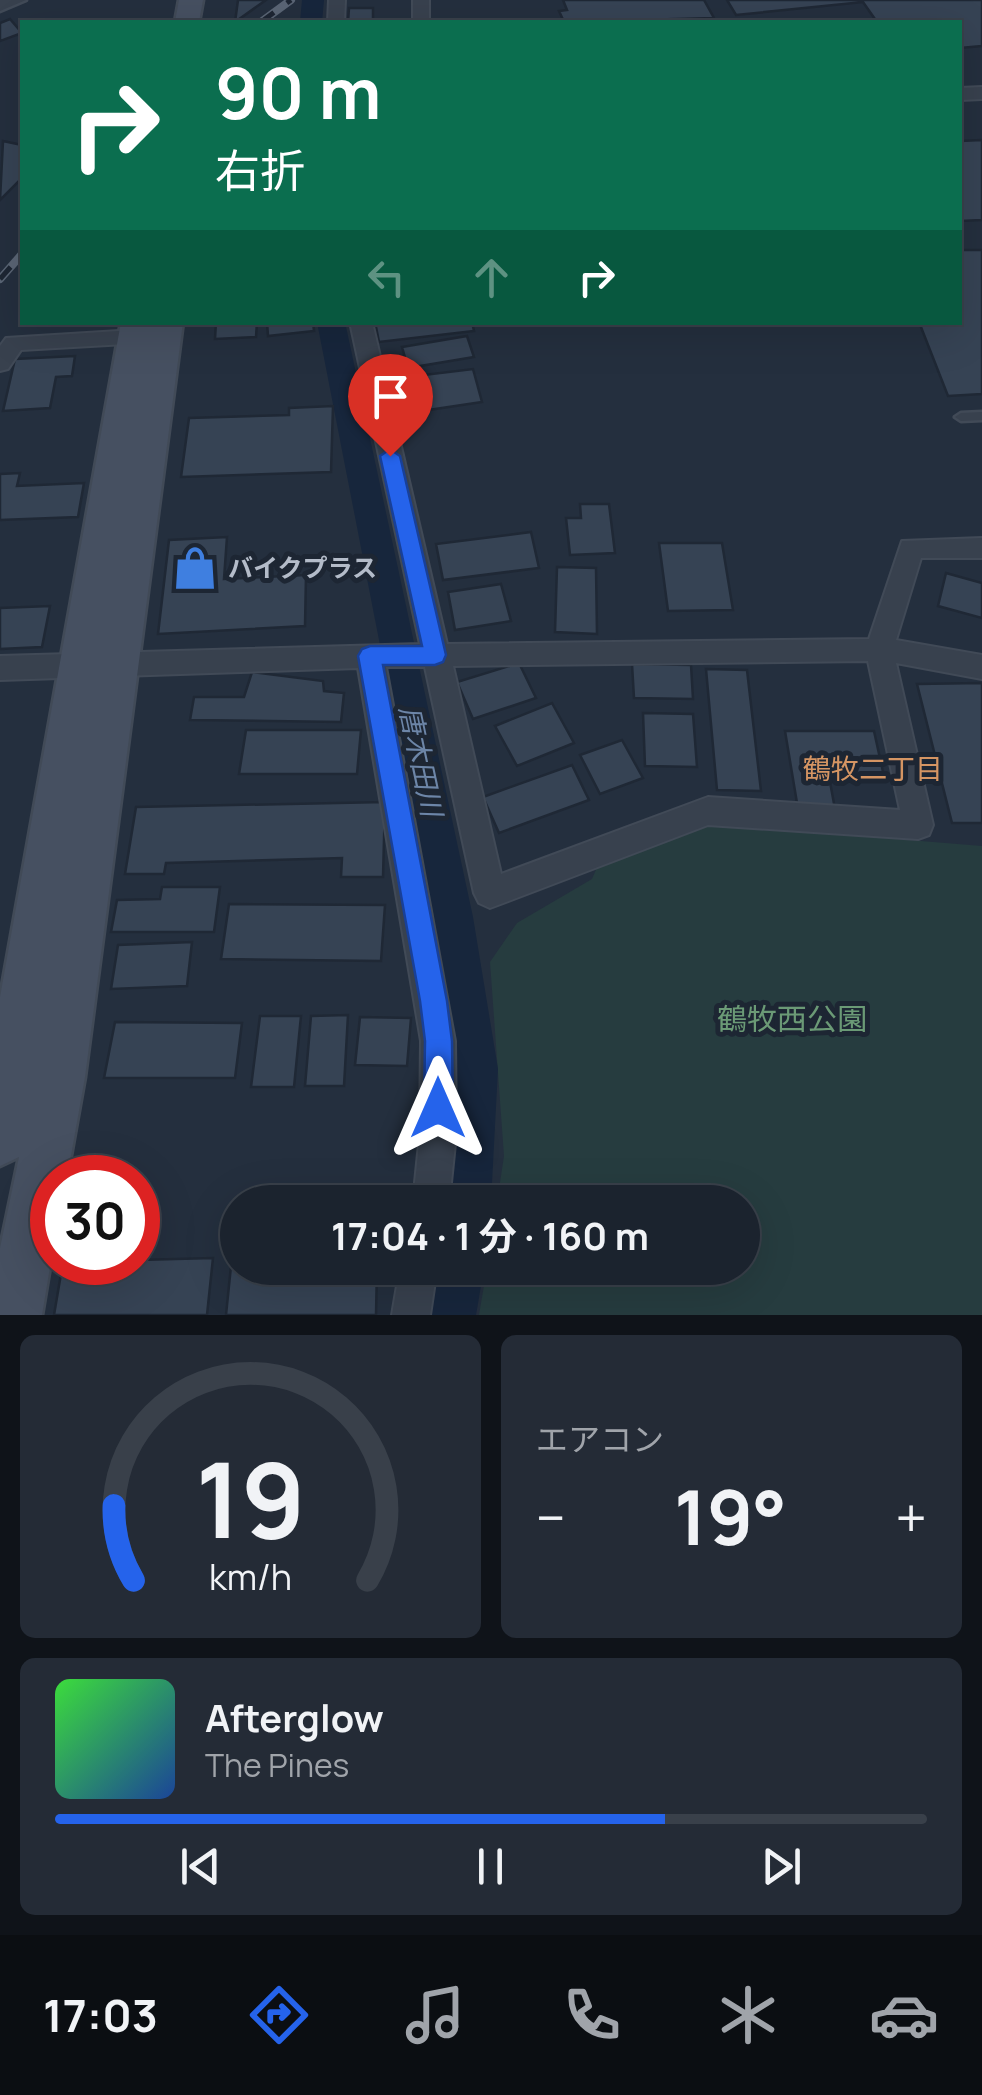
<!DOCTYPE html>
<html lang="ja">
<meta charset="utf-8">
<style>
:root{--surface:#1b232e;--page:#242b36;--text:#f1f3f6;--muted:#a0a4aa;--line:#39404a;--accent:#2563eb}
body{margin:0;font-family:Manrope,"Noto Sans JP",sans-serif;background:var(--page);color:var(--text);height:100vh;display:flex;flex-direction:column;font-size:38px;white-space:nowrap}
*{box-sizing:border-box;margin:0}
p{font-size:32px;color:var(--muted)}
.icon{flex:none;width:55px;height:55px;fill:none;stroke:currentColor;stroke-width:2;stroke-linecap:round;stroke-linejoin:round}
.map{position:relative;height:1315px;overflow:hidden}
.details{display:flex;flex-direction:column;gap:20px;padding:20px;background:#0f1319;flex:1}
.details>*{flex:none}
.hud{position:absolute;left:20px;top:20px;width:942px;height:305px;border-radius:0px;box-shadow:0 10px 40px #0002,0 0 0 2px var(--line);background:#0b6e4f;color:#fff;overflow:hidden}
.speed{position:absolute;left:30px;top:1155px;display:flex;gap:20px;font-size:50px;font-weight:700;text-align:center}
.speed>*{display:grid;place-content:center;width:130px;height:130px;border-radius:50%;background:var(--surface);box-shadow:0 10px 40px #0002,0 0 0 2px var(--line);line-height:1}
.speed .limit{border:15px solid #d22;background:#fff;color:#111}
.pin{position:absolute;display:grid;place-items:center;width:85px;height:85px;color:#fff;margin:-102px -42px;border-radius:50% 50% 50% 0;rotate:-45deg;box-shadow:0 0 10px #0007}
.pin .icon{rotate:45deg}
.me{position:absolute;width:110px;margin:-55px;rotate:0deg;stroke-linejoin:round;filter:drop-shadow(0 0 8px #0008)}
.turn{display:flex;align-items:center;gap:35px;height:210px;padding:0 30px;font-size:45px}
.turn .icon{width:130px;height:130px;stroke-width:2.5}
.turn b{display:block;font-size:70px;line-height:85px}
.lanes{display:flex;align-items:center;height:95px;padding:0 30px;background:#0003;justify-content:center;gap:50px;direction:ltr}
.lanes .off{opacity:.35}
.big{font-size:75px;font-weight:700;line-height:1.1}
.details .tile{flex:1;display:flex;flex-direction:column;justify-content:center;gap:15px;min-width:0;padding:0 35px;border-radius:15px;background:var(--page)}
.details .dial{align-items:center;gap:0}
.dial svg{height:260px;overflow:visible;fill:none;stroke:var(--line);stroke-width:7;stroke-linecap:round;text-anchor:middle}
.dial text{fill:var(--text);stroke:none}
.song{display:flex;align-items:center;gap:30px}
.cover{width:120px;height:120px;border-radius:15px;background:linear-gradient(135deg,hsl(120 70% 55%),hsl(220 70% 35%))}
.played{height:10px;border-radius:5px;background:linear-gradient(90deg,var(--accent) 70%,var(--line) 70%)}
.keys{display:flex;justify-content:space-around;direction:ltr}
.heat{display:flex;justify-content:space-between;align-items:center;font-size:55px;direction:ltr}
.details .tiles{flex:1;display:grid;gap:20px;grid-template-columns:1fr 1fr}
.tile:last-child{grid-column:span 2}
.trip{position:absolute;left:220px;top:1185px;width:540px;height:100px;border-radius:50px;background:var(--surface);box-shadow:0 10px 40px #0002,0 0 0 2px var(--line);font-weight:700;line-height:100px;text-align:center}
.tab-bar{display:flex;height:160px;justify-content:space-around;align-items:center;background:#0b0e12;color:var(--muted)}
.tab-bar .icon{width:70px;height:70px}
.tab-bar .current{color:var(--accent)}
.tab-bar b{font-size:45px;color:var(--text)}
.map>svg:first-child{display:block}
.green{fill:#263c3f}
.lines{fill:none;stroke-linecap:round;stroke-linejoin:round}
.canal{fill:#17263c;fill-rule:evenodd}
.building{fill:#364354;stroke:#1f2835;stroke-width:2.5}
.service-casing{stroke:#414a57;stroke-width:5}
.minor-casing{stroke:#414a57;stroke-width:4}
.tertiary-casing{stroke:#414a57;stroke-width:5}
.secondary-casing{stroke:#414a57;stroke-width:5}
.service{fill:#38414e;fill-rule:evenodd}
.minor{fill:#38414e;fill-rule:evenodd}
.tertiary{fill:#38414e;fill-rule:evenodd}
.secondary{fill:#465061;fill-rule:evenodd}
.rail-casing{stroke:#5a6575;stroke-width:8}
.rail{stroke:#1d2633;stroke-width:5;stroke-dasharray:16;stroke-linecap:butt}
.route{fill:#2563eb;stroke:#184099;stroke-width:2.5}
.labels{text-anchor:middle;stroke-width:10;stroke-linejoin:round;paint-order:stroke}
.poi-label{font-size:25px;font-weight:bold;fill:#b4bcc9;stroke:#1d2633;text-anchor:start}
.water-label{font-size:28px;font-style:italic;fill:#6d86a8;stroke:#1d2633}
.neighbourhood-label{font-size:28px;fill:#d59563;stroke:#1d2633}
.near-park-label{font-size:30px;fill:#6b9a76;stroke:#1d2633}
</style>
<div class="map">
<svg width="982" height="1315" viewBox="0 0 982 1315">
<rect width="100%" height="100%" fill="#242f3e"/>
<path class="green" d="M713 824 982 846V1315H479L487 1268H742V1202H497L504 1156 490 962 517 923 592 879 598 865Z"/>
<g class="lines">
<g class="canal">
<path d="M302 0H324L322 22H300Z"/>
<path d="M317 322H345L473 917 498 1069 491 1202H445L454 1069 433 917Z"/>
<path d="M436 1268H484L476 1315H428Z"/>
</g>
</g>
<g class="building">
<path d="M238 0H266L235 22Z"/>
<path d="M563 0H704L714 18 564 22 559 11 567 10Z"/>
<path d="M727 0H982V46L960 48V22H877L863 2 736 15Z"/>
<path d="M349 8H373V22H348Z"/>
<path d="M10 19 22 33 0 41V23Z"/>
<path d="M982 140V220L960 221V141Z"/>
<path d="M3 141 22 145V178L0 200Z"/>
<path d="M960 250H982V394L948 396 919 322H960Z"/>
<path d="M216 322H257L256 337 215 339Z"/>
<path d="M267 322H313L314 331 268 336Z"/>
<path d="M375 322H472L474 331 379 342Z"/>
<path d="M467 336 474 357 408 368 402 347Z"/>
<path d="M75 356 72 376 56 377 50 408 3 411 15 359Z"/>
<path d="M473 369 482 402 415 412 407 377Z"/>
<path d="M333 406 331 472 181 477 189 418 289 415V408Z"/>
<path d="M20 473 17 486 84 483 78 517 0 520V474Z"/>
<path d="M580 504H609L615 553 570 555 566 518H581Z"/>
<path d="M531 532 539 568 443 580 436 544Z"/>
<path d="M227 537 224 579 306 575 305 626 158 634 169 540Z"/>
<path d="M659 543H722L733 610 668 611Z"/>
<path d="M557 567 596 568 597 634 555 632Z"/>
<path d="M946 573 982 583V618L938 606Z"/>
<path d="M501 584 511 621 455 630 448 592Z"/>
<path d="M50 606 42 647 0 649V608Z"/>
<path d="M519 663 536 698 473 719 457 682Z"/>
<path d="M632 664 691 665 693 699 634 698Z"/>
<path d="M706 669 747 670 761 791 717 790Z"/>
<path d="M252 672 323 681 324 691 344 693 341 722 190 720 194 697H244Z"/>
<path d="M982 683V823H952L917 684Z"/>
<path d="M552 703 574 743 517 766 495 726Z"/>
<path d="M643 713 693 714 697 767 645 766Z"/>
<path d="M246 730H361L357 774H239Z"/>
<path d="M785 731H874L885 781 830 782 835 809H798Z"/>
<path d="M622 740 643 778 600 794 580 755Z"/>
<path d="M572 765 589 800 499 833 483 797Z"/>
<path d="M385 802 383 877H341L342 858 166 863 164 874H125L136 807Z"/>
<path d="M162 887H220L214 932H111L117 900 160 899Z"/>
<path d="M229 904 385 905 381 961 221 959Z"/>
<path d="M192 942 187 986 111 989 118 945Z"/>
<path d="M348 1015 344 1086H305L311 1016Z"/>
<path d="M260 1016H301L294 1087H251Z"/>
<path d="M360 1017 411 1018 407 1066 355 1065Z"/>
<path d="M115 1022 242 1023 235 1078H104Z"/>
<path d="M382 1188V1202H267V1194Z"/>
<path d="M213 1258 207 1315H54L63 1262Z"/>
<path d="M231 1266 377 1268 376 1315H226Z"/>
</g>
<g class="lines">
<g class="service-casing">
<path id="service" d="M982 412V420L961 421 955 417 961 413Z"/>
</g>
<g class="minor-casing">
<g id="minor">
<path d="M329 0H345L344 22H328Z"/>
<rect x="413" y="0" width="16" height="22"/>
<path d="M982 87V99L960 100V88Z"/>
<path d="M350 322H372L447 644 869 639 902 541 982 538V558H921L896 640 982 655V679L896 663 933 825 929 835 918 839 708 825 490 908 479 903 474 893 425 667H386L455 1041 456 1134 449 1202H413L420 1134 421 1041 358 668 0 680V656L420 644ZM868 661 900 810 708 797 501 874 453 666Z"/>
<path d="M135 330 146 338 143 343 21 350 8 369 0 371V346L6 338Z"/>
<path d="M400 1268H437L430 1315H392Z"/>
</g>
</g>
<g class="tertiary-casing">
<path id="tertiary" d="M0 0H26L0 11Z"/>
</g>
<g class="secondary-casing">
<g id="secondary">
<path d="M179 0H203L199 22H175Z"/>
<path d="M121 322H183L85 1077 67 1178H52V1255L42 1315H0V1248L19 1157 0 1166V997Z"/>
</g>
</g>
<use href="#service" class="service"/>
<use href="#minor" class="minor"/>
<use href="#tertiary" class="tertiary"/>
<use href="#secondary" class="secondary"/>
<g class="rail-casing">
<g id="rail">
<path d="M261 22 291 0"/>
<path d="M0 279 22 254"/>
</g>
</g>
<use href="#rail" class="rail"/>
</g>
<path class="route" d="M390 449 400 456 446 655 443 662 435 665H383L447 1001 452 1041 453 1108 449 1118 438 1123 428 1118 424 1108 425 1041 420 1001 358 656 362 649 370 646H422L380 456Z"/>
<defs>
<g id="shop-bare" transform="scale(3.45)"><path d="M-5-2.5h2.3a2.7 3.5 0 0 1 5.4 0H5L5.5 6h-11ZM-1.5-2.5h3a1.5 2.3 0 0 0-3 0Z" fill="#3f7fe0" stroke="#1d2633" stroke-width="2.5" paint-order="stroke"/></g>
</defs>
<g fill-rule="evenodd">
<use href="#shop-bare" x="195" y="568"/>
</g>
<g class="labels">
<g class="poi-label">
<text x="228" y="577">バイクプラス</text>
</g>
<g class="water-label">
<text transform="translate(421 761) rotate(78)" y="10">唐木田川</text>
</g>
<g class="neighbourhood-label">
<text x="873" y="779">鶴牧二丁目</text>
</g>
<g class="near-park-label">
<text x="792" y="1030">鶴牧西公園</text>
</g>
</g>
</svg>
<div class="speed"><div class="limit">30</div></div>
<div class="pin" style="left:390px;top:456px;background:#d93025"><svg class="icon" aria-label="arrive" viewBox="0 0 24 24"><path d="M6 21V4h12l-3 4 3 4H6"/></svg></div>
<svg class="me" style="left:438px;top:1108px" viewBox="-20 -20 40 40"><path d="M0-17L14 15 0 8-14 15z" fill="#2563eb" stroke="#fff" stroke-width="4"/></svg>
<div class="trip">17:04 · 1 分 · 160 m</div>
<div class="hud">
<div class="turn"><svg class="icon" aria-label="right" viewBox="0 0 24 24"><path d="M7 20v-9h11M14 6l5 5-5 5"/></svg><div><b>90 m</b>右折</div></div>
<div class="lanes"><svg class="icon off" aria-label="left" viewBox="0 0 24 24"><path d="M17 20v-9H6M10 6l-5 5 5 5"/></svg><svg class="icon off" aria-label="ahead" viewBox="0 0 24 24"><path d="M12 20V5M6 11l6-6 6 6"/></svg><svg class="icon" aria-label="right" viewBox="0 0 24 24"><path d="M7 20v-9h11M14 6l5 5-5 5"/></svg></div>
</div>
</div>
<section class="details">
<div class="tiles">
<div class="tile dial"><svg viewBox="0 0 100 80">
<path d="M14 69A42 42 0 1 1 86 69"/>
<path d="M14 69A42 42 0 0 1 8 46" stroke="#2563eb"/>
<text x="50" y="56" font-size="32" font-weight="700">19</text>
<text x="50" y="72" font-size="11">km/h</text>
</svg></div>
<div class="tile"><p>エアコン</p>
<div class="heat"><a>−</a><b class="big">19°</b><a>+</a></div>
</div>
<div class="tile">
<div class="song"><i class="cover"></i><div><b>Afterglow</b><p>The Pines</p></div></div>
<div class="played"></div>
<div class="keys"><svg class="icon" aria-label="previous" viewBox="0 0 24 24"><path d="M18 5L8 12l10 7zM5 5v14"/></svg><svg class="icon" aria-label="pause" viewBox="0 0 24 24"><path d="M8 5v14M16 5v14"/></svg><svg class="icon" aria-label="next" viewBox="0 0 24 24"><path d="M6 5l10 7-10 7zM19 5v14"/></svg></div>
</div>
</div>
</section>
<nav class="tab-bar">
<b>17:03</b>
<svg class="icon current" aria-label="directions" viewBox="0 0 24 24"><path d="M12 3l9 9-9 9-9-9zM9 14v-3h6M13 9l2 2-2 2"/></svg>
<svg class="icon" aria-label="music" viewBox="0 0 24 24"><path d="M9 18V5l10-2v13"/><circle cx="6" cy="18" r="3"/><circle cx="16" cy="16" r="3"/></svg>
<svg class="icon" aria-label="phone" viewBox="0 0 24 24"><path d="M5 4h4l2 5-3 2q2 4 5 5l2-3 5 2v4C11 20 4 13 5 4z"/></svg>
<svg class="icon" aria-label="climate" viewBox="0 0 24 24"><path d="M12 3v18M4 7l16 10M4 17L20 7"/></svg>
<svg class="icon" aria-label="car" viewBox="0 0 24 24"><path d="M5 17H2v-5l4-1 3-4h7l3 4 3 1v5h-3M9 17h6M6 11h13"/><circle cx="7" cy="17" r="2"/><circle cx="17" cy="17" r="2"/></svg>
</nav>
